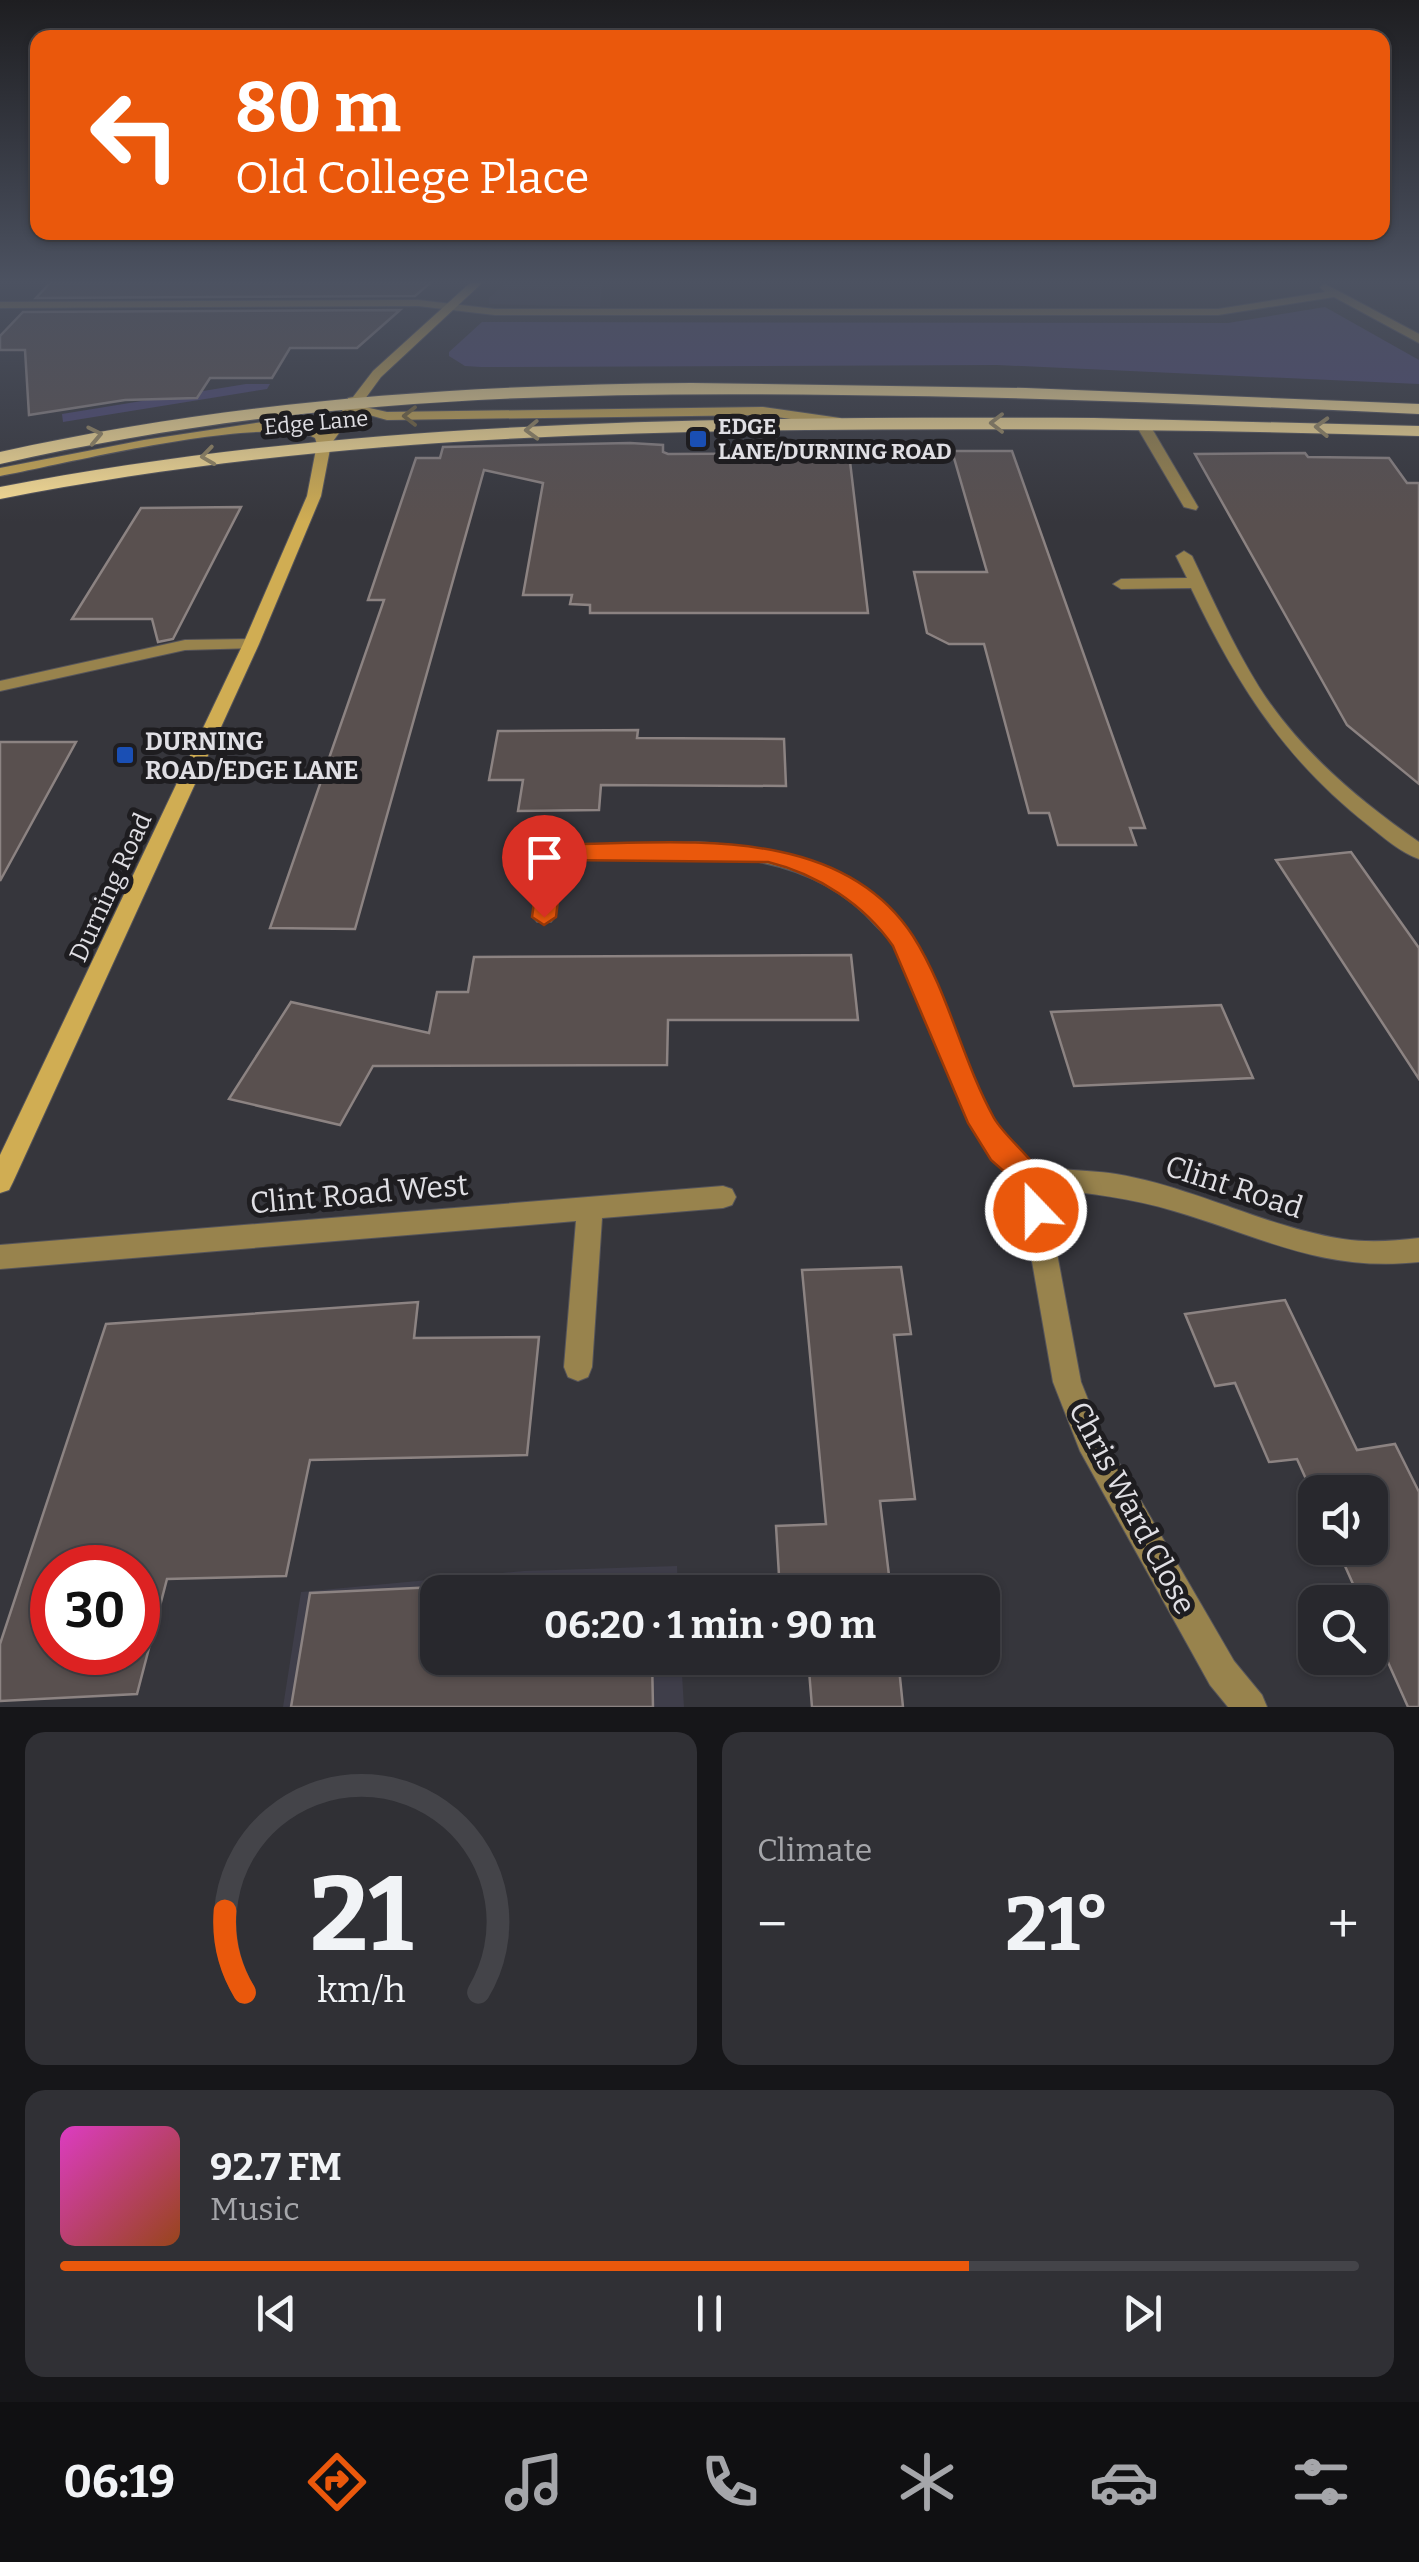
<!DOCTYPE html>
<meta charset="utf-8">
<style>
:root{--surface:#28282d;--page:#303035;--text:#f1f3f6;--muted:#a5a6aa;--line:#444449;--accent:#ea580c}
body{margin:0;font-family:Bitter,serif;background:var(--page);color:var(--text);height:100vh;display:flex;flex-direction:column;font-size:38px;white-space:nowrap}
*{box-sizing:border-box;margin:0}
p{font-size:32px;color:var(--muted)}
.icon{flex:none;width:55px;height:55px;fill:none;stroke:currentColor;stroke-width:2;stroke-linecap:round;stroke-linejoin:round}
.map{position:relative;height:1707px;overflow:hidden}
.details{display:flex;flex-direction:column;gap:25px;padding:25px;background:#161619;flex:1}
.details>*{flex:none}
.hud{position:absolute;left:30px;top:30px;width:1360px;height:210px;border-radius:20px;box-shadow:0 2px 8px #0004,0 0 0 2px var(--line);background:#ea580c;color:#fff;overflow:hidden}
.fabs{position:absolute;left:1298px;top:1475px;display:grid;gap:20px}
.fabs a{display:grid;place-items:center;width:90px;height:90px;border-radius:20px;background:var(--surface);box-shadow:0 2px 8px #0004,0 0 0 2px var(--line);font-size:50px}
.speed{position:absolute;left:30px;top:1545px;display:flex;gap:20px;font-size:50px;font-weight:700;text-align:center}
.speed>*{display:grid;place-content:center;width:130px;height:130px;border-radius:50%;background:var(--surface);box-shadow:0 2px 8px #0004,0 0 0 2px var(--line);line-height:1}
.speed .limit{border:15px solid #d22;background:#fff;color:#111}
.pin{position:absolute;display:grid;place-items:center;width:85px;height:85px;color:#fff;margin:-102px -42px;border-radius:50% 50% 50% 0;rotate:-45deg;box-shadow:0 0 10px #0007}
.pin .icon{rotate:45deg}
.me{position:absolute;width:110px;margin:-55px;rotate:338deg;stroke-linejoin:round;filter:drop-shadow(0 0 8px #0008)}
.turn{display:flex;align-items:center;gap:35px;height:210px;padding:0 40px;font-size:45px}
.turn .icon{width:130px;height:130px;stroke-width:2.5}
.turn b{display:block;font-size:70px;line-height:85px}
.big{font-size:75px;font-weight:700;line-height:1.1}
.details .card{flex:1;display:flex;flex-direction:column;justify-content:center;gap:15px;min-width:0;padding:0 35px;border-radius:20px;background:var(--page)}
.details .dial{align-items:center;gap:0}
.dial svg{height:260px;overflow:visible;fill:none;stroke:var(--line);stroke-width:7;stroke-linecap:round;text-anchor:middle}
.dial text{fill:var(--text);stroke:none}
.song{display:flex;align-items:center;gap:30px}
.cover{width:120px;height:120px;border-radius:15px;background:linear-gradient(135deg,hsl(310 70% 55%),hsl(20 70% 35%))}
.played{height:10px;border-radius:5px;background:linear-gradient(90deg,var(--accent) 70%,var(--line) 70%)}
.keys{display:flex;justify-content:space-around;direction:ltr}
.heat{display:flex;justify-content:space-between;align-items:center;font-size:55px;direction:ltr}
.details .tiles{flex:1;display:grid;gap:25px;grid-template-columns:1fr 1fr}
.card:last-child{grid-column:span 2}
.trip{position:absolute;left:420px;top:1575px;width:580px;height:100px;border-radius:20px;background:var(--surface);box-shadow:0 2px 8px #0004,0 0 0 2px var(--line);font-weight:700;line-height:100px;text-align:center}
.tab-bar{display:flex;height:160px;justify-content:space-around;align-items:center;background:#101012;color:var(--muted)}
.tab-bar .icon{width:70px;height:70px}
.tab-bar .current{color:var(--accent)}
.tab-bar b{font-size:45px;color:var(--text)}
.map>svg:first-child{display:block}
.built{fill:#3f3e4a}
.green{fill:#4c4771}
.building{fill:#59504f;stroke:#8c8382;stroke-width:2.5;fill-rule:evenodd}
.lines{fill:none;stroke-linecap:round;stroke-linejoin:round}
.minor-casing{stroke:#55545a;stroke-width:2}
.secondary-casing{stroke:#55545a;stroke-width:2}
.trunk-casing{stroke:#55545a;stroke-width:2}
.minor{fill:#98834d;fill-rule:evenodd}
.secondary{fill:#d0ad53;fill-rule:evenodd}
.trunk{fill:#fce096;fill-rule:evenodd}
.oneway{stroke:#77653a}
.oneway2{stroke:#988861}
.route{fill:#ea580c;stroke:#983908;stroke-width:2.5}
.transit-dot{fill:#1a4fb4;stroke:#1e1d20;stroke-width:4}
.labels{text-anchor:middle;stroke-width:10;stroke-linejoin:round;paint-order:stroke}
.far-street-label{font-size:22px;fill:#e0dfe4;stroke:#1e1d20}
.far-poi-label{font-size:22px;font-weight:bold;fill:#e0dfe4;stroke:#1e1d20;text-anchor:start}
.poi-label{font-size:25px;font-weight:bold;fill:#e0dfe4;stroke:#1e1d20;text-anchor:start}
.street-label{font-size:25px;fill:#e0dfe4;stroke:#1e1d20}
.near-street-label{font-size:30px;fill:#e0dfe4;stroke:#1e1d20}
</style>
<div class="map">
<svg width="1419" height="1707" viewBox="0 0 1419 1707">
<rect width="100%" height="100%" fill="#36363c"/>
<g class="built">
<path d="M506 283H602L600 307 489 304V298Z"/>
<path d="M677 1566 678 1592H438V1658H681L684 1707H283L301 1592 524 1571Z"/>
</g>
<g class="green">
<path d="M1325 307 1419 360V384L997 365 481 367 465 366 449 356V352L482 322 1228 323Z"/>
<path d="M246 384H270L267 389 63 422 62 414Z"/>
</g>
<g class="building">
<path d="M50 283H430L415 296 36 298Z"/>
<path d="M400 310 357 348H290L272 378H210L197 398 125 400 29 415 25 350H0V336L23 312Z"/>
<path d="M630 443 663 445V452L668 454 849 453 868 613H590V605L570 604 572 595H523L543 483 484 470 355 929 270 928 384 600H368L416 458H440L443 447Z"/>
<path d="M952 451H1012L1145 828H1130L1136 845H1058L1049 813H1029L984 644H949L927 633 914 572H987Z"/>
<path d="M1305 453 1308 457 1389 458 1407 483H1419V784L1347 725 1195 454Z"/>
<path d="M241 507 173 639 158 642 152 619H72L141 508Z"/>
<path d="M638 730 637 738 784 739 786 786 601 785 599 810 518 811 523 780H489L498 731Z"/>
<path d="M0 742H76L0 881Z"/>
<path d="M1351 852 1419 948V1079L1276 860Z"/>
<path d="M851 955 858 1020H668L667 1065 373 1066 340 1125 229 1099 291 1002 429 1033 437 992H468L474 957Z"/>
<path d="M1221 1005 1253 1078 1074 1086 1051 1012Z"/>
<path d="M901 1267 911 1334 894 1335 915 1499 880 1501 891 1592H780L776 1526 826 1524 802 1270Z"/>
<path d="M1285 1300 1357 1450 1395 1444 1419 1492V1707H1408L1370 1622V1602H1361L1337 1548H1370V1492H1315V1499L1297 1459 1269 1462 1235 1383 1215 1386 1185 1314Z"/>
<path d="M418 1302 414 1338 539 1337 527 1455 310 1460 286 1576 167 1579 137 1694 0 1701V1644L106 1324ZM52 1568H138V1652H52Z"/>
<path d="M651 1577V1592H438V1658H652L653 1707H291L310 1593Z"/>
<path d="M808 1658H898L903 1707H812Z"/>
</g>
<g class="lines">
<g class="minor-casing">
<g id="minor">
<path d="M1325 284 1419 334V343L1334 297 1218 315H495L418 306 0 308V302L418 300 495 309H1218L1325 292 1320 287Z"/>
<path d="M1136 419 1148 422 1198 507 1196 510 1184 507 1134 422Z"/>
<path d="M1184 551 1192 556C1213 600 1233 645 1259 687 1299 750 1358 800 1419 842V859C1401 853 1383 837 1368 825 1284 759 1236 683 1191 588L1121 589 1113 584 1121 579 1187 578 1176 556Z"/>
<path d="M251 639 257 640V648L185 650 0 691V681L185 640Z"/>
<path d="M698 842C779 848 863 866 912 938 931 967 950 1023 965 1056 978 1085 988 1121 1010 1144 1037 1175 1079 1168 1116 1174 1194 1187 1265 1227 1343 1239 1369 1243 1394 1241 1419 1238V1262C1321 1272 1263 1237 1174 1211 1131 1198 1089 1193 1045 1189L1081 1382 1101 1432 1234 1661 1262 1695 1267 1707H1228L1210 1685 1080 1451 1053 1382 1018 1181C972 1143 960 1101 937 1047 924 1015 913 979 896 949 891 940 883 933 876 926 799 836 667 856 561 859L555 917 551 922H537L533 917 545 847Z"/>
<path d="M723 1186 732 1189 736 1197 732 1205 723 1208 602 1218 592 1367 588 1377 578 1381 568 1377 564 1367 576 1221 0 1269V1245Z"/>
</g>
</g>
<g class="secondary-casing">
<path id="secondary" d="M470 283H482L381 377 362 403 365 407 387 412 763 407 840 418 847 422 840 426 763 415 387 420 355 411 331 444 321 496 259 644 13 1182 9 1190 0 1193V1155L243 644 307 496 317 444 315 438C264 414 64 464 0 476V468L144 440 263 422 302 423 325 433 348 403V398L353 397 373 371Z"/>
</g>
<g class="trunk-casing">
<g id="trunk">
<path d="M691 383 1026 388 1419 404V414C1227 405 1035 397 843 395 552 391 286 399 0 464V452C231 401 455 385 691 383Z"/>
<path d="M1094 418 1419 426V436C1215 430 1010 428 806 430 534 433 267 446 0 499V487C361 417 727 417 1094 418Z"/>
</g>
</g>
<use href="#minor" class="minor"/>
<use href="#secondary" class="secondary"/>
<use href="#trunk" class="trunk"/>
</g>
<defs><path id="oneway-chevron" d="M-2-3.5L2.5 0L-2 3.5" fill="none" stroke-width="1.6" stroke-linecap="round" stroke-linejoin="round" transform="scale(2.5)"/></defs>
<use class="oneway" href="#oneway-chevron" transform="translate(410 416) rotate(180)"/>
<g class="oneway2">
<use href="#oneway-chevron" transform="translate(997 423) rotate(180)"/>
<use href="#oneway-chevron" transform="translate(1322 427) rotate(-178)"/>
<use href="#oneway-chevron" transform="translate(532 430) rotate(178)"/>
<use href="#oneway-chevron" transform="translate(95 435) rotate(-12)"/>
<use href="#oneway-chevron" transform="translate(208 456) rotate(172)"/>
</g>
<linearGradient id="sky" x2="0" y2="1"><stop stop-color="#1e1e21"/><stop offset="0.54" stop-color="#4c5261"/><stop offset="1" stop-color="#4c5261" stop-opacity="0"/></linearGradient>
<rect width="1419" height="522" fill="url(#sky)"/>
<path class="route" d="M552 844C672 845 837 819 913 936 948 991 962 1060 994 1118 1012 1149 1066 1177 1046 1219L1036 1223 1025 1219 1016 1182 991 1160 968 1123 893 946C864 904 817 874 768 862L563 860 556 917 544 925 532 917 541 852Z"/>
<g class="transit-dot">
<rect x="688" y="429" width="20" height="20" rx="5"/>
<rect x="115" y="745" width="20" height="20" rx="5"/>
</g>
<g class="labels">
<g class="far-street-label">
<text transform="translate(316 422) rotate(-5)" y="8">Edge Lane</text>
</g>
<g class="far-poi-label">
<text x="718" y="434">EDGE<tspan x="718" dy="25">LANE/DURNING ROAD</tspan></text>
</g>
<g class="poi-label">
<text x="145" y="750">DURNING<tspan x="145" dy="29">ROAD/EDGE LANE</tspan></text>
</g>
<g class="street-label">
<text transform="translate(110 887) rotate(-65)" y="9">Durning Road</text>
</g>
<g class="near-street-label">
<text transform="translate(1234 1187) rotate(18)" y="10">Clint Road</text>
<text transform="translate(359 1194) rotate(-5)" y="10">Clint Road West</text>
<text transform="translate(1132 1508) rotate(62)" y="10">Chris Ward Close</text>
</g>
</g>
</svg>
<div class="fabs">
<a><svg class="icon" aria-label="sound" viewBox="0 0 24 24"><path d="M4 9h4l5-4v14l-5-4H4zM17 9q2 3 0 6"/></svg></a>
<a><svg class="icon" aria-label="search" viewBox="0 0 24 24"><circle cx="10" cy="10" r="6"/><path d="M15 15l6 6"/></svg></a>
</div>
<div class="speed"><div class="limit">30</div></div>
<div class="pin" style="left:544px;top:917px;background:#d93025"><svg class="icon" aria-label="arrive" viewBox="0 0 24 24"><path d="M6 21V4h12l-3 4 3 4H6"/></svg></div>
<svg class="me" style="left:1036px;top:1210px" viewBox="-20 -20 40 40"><circle r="17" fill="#ea580c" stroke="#fff" stroke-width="3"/><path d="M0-11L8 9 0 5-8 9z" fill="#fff"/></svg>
<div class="trip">06:20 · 1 min · 90 m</div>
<div class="hud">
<div class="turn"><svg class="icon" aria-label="left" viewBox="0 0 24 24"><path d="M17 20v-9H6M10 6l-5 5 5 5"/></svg><div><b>80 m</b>Old College Place</div></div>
</div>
</div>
<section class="details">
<div class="tiles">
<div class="card dial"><svg viewBox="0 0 100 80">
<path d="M14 69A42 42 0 1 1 86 69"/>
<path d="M14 69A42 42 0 0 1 8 44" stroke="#ea580c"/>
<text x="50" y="56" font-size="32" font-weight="700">21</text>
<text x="50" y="72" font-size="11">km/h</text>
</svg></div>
<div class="card"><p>Climate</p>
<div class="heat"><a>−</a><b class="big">21°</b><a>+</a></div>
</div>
<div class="card">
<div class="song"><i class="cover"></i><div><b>92.7 FM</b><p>Music</p></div></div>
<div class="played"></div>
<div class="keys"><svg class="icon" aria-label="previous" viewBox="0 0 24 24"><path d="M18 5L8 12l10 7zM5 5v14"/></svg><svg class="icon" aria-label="pause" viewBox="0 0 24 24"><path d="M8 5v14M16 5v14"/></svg><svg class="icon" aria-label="next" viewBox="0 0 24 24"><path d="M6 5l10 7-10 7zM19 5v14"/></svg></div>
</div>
</div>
</section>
<nav class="tab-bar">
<b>06:19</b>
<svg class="icon current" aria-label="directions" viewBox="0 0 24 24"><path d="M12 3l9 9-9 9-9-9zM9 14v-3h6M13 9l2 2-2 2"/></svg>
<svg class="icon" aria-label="music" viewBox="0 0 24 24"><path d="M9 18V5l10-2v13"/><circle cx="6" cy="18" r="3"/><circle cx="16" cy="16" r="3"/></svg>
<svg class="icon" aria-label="phone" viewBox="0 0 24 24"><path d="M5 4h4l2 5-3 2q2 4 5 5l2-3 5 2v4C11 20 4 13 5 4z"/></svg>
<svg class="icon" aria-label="climate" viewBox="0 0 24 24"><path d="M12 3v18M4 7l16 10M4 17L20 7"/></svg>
<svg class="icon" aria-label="car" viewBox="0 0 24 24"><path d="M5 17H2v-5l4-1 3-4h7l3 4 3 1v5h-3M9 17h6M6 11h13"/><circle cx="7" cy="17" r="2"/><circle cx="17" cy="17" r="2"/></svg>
<svg class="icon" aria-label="filters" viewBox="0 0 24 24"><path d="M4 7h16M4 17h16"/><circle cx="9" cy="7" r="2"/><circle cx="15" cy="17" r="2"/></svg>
</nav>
